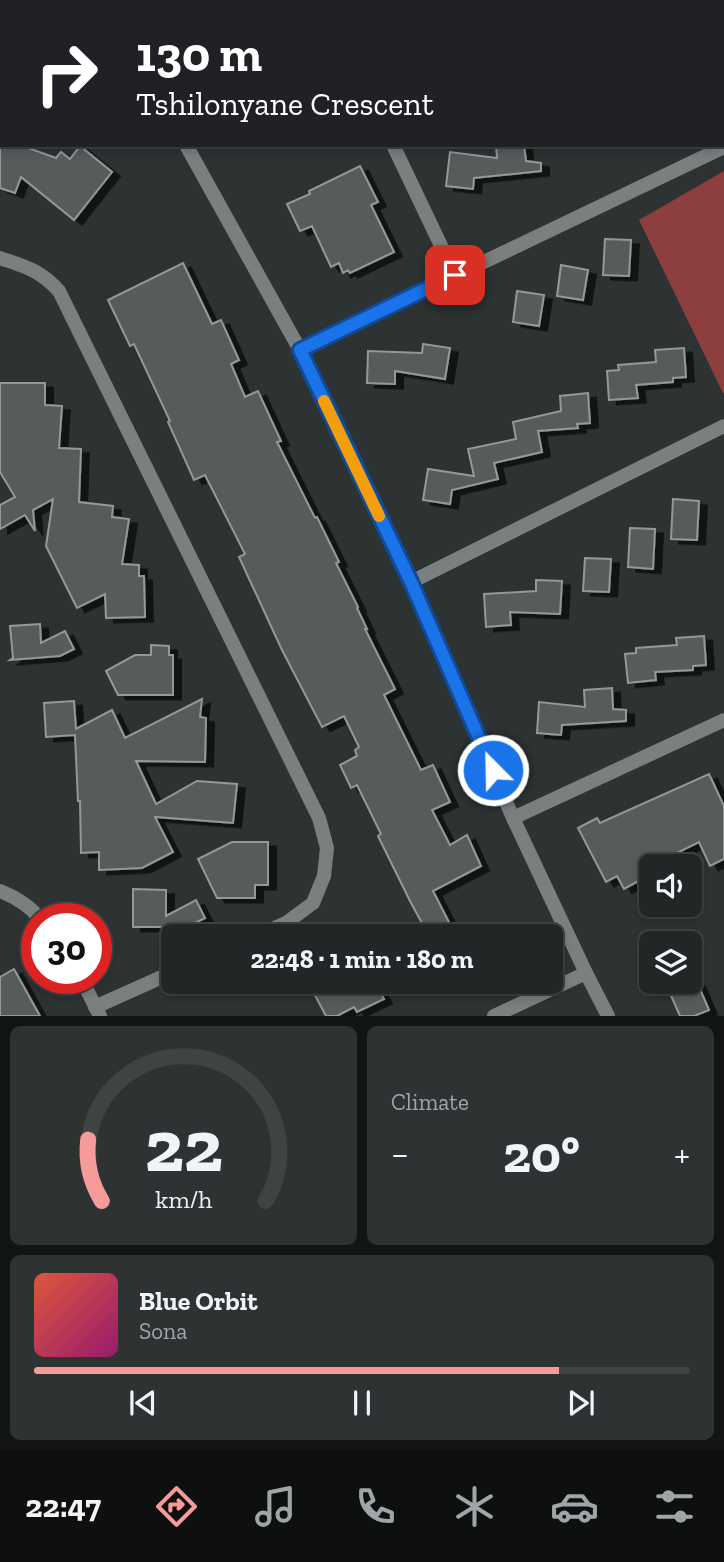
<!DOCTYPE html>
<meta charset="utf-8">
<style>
:root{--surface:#222626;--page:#2e3232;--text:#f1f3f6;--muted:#a2a5a7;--line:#3f4343;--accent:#f59b99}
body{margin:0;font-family:"Zilla Slab",serif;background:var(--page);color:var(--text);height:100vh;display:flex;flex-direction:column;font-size:26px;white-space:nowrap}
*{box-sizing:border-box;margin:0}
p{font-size:23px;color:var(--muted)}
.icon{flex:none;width:38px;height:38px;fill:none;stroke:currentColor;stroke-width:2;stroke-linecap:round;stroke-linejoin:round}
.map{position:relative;height:1016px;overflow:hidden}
.drawer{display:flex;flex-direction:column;gap:10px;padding:10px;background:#131515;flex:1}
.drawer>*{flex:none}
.hud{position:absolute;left:0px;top:0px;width:724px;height:147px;box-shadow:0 4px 10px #0003,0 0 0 2px var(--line);background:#202124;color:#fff;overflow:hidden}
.tools{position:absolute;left:639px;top:854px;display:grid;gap:14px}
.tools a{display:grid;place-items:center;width:63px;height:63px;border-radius:10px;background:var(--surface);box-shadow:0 4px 10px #0003,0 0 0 2px var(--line);font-size:35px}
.speed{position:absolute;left:21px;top:903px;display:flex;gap:14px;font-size:35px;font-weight:700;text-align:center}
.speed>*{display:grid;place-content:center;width:91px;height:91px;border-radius:50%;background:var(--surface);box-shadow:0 4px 10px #0003,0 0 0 2px var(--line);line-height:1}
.speed .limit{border:10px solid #d22;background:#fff;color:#111}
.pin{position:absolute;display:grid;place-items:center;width:60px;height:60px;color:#fff;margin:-30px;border-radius:14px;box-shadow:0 4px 10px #0006}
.me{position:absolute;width:77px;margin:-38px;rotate:337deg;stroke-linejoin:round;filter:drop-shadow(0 0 5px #0008)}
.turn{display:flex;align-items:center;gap:24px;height:147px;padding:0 21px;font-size:32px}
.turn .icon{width:91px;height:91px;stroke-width:2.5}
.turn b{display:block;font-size:49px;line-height:60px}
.big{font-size:52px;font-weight:700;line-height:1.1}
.drawer .widget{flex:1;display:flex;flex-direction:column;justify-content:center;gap:10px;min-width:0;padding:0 24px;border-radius:10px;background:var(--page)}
.drawer .dial{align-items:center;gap:0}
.dial svg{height:182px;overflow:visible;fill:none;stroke:var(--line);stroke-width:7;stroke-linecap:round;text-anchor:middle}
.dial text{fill:var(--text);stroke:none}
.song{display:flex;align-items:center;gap:21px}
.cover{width:84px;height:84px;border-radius:10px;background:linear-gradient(135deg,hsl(10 70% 55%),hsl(320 70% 35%))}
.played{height:7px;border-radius:4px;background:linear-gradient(90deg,var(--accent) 80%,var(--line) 80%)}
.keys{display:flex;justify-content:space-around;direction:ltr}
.heat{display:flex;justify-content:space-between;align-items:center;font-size:38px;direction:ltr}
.drawer .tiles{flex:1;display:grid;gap:10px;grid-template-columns:1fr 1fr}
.widget:last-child{grid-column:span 2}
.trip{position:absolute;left:161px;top:924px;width:402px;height:70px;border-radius:10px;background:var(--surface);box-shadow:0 4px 10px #0003,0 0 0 2px var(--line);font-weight:700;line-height:70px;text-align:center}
.tab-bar{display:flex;height:112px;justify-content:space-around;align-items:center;background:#0e0f0f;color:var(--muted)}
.tab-bar .icon{width:49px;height:49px}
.tab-bar .selected{color:var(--accent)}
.tab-bar b{font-size:32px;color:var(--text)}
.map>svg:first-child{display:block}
.green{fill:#8d3e3f}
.building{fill:#565b5b;stroke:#939999;stroke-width:2;filter:url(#shadow)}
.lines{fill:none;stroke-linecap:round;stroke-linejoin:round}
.minor{stroke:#7a8080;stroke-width:14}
.route-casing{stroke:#114b97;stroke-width:18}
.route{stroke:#1a73e8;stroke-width:12}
.slow{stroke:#f59e0b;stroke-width:12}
</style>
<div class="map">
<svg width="724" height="1016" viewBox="0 0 724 1016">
<defs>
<filter id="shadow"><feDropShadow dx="8" dy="4.5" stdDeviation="0" flood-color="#0009"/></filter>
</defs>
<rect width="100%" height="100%" fill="#2d3232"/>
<path class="green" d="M724 171V393H723L639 220Z"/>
<g class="building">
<path d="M0 145H20L56 158 61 152 70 159 80 146 112 172 74 220 21 177 15 193 0 188Z"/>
<path d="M496 145H524L526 161 541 163V171L474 178 473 189 446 186 450 152 497 158Z"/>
<path d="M360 166 378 202 371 205 394 252 350 273 348 270 343 273 339 263 331 267 312 226 300 231 287 204 310 194 309 191Z"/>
<path d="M605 239 631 240 629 276 603 275Z"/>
<path d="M183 263 212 324 221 320 239 360 231 364 245 397 258 391 281 441 277 442 315 518 317 517 339 562 336 563 358 607 357 608 367 629H365L395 689 384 695 421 770 433 765 450 802 432 810 450 845 467 835 481 866 433 891 456 936H429L411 903 378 836 381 834 357 785 351 788 340 765 357 756 355 750 359 747 344 716 322 727 282 650 239 557 245 554 205 475 194 480 168 422 170 421 134 344 130 346 108 300Z"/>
<path d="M561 265 588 270 583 300 557 296Z"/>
<path d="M517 291 544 295 539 326 513 322Z"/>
<path d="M423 344 450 348 445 379 395 371V384L367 383 368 351 422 353Z"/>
<path d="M684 348 686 377 673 378V382L636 385 638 398 609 400 607 371 619 370 618 365 656 362 655 350Z"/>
<path d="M0 383H45V405L62 406 59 448 81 449 79 502 113 506 112 517 129 519 122 564 139 565V576H144L145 617 106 618 105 594 77 608 46 546 53 499 33 510 35 531 25 515 0 529V505L15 497 0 472Z"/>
<path d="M588 393 590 423 577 424 578 428 538 431 542 452 494 463 498 479 452 490 450 504 423 500 428 469 474 476 468 449 516 439 513 422 561 411 560 396Z"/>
<path d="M673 499 699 501 697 540 671 539Z"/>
<path d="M630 528 655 529 653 569 628 567Z"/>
<path d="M585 558 611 559 609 592 583 591Z"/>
<path d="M536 580 562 581 560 614 510 612 511 625 486 627 484 594 536 591Z"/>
<path d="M40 624 41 643 65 631 74 649 60 656 10 660 13 658 10 626Z"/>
<path d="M704 636 706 665 693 666V670L655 672 656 680 628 683 625 654 636 653V648L677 645 676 638Z"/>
<path d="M151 645 169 646V655H173V695H118L106 671 135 655H151Z"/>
<path d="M612 688 613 709 626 710V721L562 725 561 735 537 733 539 702 585 707 584 690Z"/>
<path d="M202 699 200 717 206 718 205 762 136 761 156 804 197 781 237 784 233 823 155 817 173 852 142 868 99 870V852L81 853 80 801H78L75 735 46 737 44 703 74 701 76 729 112 710 125 738Z"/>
<path d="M709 774 724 806V859L710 866 699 842 640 871 644 878 624 889 617 876 606 882 578 828 597 818 600 823Z"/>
<path d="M232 842H268V885H255V898H217L198 859Z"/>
<path d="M133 889 166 890V916L196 900 205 918 187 927H133Z"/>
<path d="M14 969 40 1016H0V977Z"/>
<path d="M308 982H375L384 999 357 1012 354 1007 337 1016H326Z"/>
<path d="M665 982H697L709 1010 694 1016H680Z"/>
</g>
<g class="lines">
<g class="minor">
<path d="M324 0 325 2"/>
<path d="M86 2V0"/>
<path d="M392 2 396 0"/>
<path d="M0 19 2 20"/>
<path d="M186 145 300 350 411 582 513 818 586 973 608 1016"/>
<path d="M393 145 455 275"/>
<path d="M0 258C26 267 40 270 59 291L319 818 327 848 324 876 313 903 286 923 256 936"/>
<path d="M300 350 724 147"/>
<path d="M411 582 724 426"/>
<path d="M513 818 724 720"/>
<path d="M0 891C15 897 30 906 40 919"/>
<path d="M81 978 100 1016"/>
<path d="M95 1007 173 972"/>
<path d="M494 1016 586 973"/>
</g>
</g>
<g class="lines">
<g class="route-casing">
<path id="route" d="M455 275 300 350 411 582 493 770"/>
</g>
<use href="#route" class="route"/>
<path class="slow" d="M324 401 379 516"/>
</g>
</svg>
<div class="tools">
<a><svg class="icon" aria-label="sound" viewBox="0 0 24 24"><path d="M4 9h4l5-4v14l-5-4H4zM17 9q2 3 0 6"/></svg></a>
<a><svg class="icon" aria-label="layers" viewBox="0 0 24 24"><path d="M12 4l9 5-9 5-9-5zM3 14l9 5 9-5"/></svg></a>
</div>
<div class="speed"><div class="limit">30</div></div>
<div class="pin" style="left:455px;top:275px;background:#d93025"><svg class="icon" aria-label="arrive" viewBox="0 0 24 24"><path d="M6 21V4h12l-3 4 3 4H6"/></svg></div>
<svg class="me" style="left:493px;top:770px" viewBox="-20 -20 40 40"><circle r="17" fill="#1a73e8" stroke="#fff" stroke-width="3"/><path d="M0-11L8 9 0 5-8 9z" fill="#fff"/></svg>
<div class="trip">22:48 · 1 min · 180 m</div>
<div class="hud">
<div class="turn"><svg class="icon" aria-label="right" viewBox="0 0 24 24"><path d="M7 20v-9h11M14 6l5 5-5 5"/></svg><div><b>130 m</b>Tshilonyane Crescent</div></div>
</div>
</div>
<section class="drawer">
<div class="tiles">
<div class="widget dial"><svg viewBox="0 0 100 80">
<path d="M14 69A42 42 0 1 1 86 69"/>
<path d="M14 69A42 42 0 0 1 8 42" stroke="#f59b99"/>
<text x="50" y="56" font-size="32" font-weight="700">22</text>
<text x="50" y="72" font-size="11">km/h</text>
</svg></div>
<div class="widget"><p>Climate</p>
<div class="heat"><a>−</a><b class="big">20°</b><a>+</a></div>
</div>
<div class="widget">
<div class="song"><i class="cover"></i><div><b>Blue Orbit</b><p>Sona</p></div></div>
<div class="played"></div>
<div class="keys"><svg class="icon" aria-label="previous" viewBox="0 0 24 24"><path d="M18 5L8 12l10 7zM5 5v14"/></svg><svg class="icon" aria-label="pause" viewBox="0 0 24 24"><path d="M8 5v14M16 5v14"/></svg><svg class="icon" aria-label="next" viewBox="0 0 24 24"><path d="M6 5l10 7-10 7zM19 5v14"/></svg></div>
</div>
</div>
</section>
<nav class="tab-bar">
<b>22:47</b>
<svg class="icon selected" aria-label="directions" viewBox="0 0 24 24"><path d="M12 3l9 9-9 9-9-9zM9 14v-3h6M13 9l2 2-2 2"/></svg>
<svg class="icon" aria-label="music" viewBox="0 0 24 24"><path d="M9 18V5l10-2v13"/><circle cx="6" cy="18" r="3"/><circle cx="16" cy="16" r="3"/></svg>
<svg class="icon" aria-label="phone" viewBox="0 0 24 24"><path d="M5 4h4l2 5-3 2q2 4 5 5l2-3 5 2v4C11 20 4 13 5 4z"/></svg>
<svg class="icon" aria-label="climate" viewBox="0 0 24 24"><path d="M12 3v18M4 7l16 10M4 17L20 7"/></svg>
<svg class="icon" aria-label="car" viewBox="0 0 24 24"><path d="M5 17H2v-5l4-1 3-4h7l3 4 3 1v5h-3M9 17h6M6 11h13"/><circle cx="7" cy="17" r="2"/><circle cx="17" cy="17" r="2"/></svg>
<svg class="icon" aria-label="filters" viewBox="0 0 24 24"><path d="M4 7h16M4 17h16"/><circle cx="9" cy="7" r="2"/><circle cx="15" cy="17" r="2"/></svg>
</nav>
